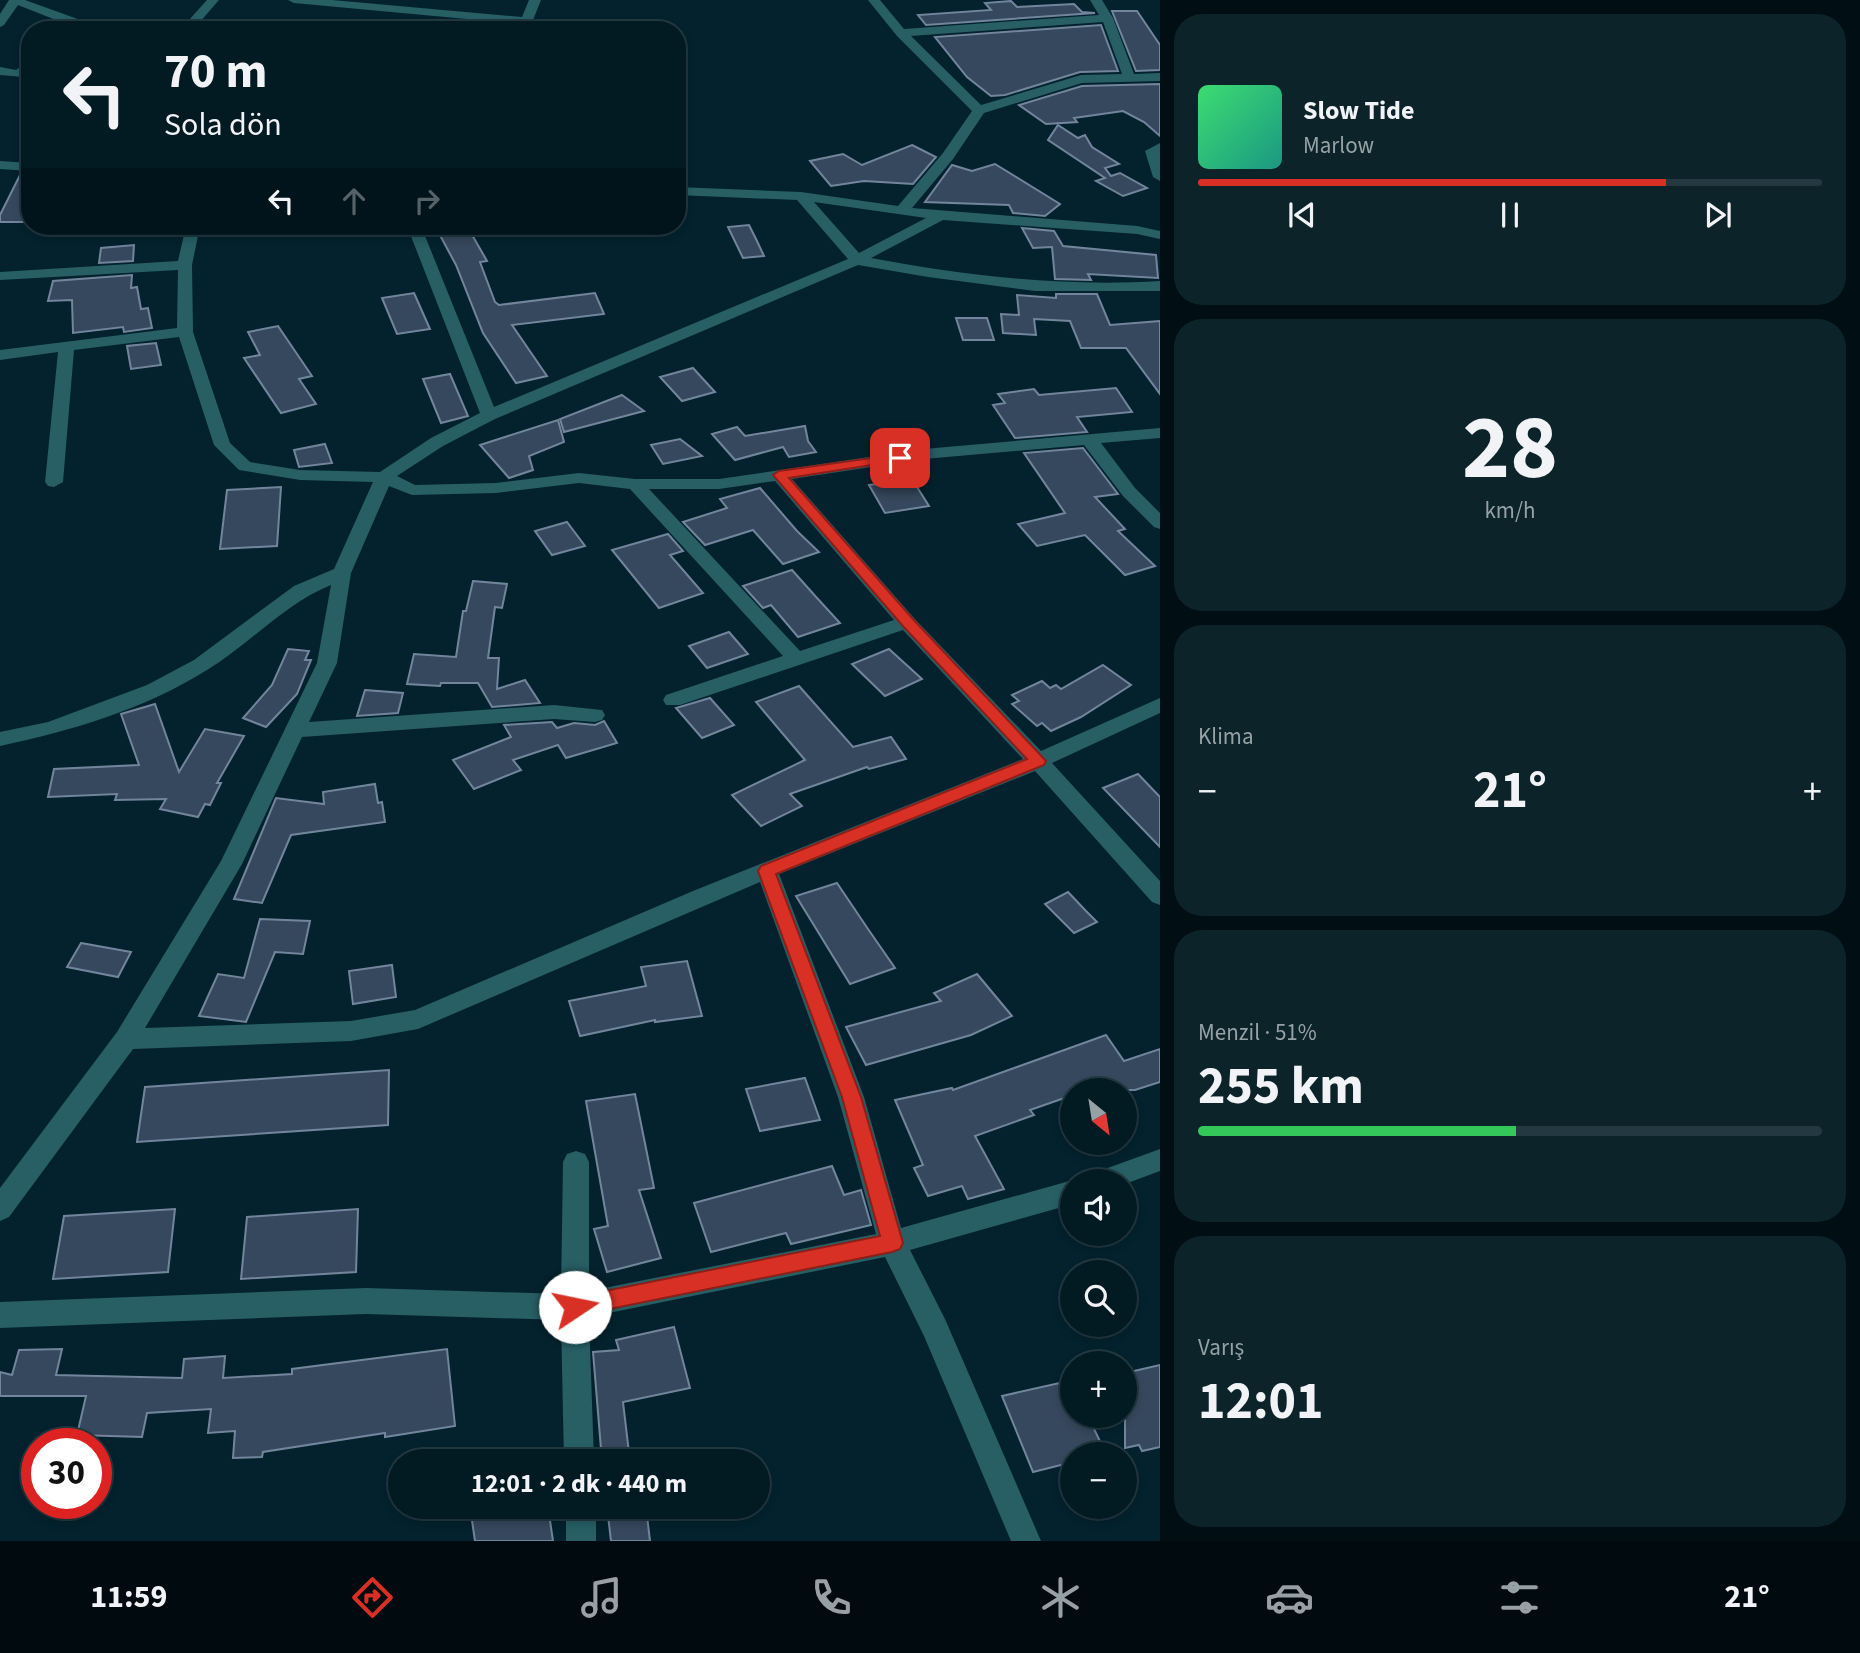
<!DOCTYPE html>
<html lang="tr">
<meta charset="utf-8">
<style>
:root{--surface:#021a22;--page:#0c232a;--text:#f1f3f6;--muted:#96a1a5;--line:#233840;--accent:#d93025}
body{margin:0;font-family:"Source Sans 3",sans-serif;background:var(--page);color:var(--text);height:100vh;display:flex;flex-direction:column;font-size:26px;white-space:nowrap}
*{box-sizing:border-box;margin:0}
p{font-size:23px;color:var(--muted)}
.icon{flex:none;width:38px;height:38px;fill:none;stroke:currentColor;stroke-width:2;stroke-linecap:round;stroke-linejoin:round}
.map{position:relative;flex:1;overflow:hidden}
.drawer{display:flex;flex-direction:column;gap:14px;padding:14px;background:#010e13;width:700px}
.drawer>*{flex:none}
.top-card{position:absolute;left:21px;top:21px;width:665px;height:214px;border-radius:28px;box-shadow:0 4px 10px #0003,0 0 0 2px var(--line);background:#021a22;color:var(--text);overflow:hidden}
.needle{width:46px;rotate:150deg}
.fabs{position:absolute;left:1060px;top:1078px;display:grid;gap:14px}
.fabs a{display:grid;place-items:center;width:77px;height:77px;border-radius:50%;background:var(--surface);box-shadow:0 4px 10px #0003,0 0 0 2px var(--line);font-size:35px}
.speed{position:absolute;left:21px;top:1428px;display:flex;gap:14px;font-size:35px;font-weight:700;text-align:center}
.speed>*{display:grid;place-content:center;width:91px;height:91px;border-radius:50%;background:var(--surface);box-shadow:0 4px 10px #0003,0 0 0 2px var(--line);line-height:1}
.speed .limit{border:10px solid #d22;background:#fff;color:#111}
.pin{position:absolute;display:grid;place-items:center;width:60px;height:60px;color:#fff;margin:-30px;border-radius:14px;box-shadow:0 4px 10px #0006}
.me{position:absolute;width:77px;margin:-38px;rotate:79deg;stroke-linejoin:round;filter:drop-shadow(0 0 5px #0008)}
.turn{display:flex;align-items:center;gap:24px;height:147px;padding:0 28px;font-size:32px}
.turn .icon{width:91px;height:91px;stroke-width:2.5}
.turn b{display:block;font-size:49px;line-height:60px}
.lanes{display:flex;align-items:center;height:66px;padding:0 28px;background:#0003;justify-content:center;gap:35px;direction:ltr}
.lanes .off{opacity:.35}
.big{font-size:52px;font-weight:700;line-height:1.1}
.drawer .tile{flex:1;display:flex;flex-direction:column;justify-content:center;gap:10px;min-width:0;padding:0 24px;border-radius:28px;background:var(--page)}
.drawer .dial{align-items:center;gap:0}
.dial b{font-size:91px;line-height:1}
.song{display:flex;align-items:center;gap:21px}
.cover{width:84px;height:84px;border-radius:10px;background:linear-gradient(135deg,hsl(140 70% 55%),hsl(170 70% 35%))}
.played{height:7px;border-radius:4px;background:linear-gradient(90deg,var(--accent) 75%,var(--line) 75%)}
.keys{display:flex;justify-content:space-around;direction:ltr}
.heat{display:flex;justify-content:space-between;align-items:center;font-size:38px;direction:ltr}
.charge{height:10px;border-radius:5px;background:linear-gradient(90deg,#34c759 51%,var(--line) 0)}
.trip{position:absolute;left:388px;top:1449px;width:382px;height:70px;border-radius:35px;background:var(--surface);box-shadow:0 4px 10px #0003,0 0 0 2px var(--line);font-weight:700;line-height:70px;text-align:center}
.menu{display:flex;height:112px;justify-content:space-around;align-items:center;background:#010a0e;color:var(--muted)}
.menu .icon{width:49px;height:49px}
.menu .selected{color:var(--accent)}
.menu b{font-size:32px;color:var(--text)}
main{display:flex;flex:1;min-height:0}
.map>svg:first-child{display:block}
.building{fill:#36485d;stroke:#72859d;stroke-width:2}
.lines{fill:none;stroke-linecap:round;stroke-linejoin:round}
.minor{fill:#275f65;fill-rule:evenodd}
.route{fill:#d93025;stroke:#8d1f18;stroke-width:2}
</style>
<main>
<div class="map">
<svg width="1160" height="1541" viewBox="0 0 1160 1541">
<rect width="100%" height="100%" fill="#03222e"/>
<g class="building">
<path d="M1011 1 1017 7 1074 4 1082 12 1095 13 926 25 918 15 991 10 985 3Z"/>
<path d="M1112 11H1137L1160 45V70L1136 71Z"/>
<path d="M1101 25 1118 71 1080 72 1005 95 991 96 967 77 935 37Z"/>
<path d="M1160 84V136L1144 122 1123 111 1074 118 1077 122 1046 124 1019 105 1082 86Z"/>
<path d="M1058 125 1078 138 1085 135 1092 147 1119 164 1105 168 1111 176 1120 173 1147 188 1123 196 1096 181 1105 178 1048 140Z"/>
<path d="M912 145 936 157 913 184 864 181 831 186 810 161 843 154 862 165Z"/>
<path d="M995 164 1060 204 1045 216 1013 213 1009 205 925 202 952 165 972 171Z"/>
<path d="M21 173 30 174V222H0V215Z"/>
<path d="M749 225 757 241 764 256 743 258 728 227Z"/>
<path d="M435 226H467L487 261 480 262 495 302 499 305 595 293 604 314 512 325 547 376 516 383 483 333 456 265Z"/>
<path d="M1022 228 1054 231 1063 246 1156 255 1158 278 1088 274 1091 280 1055 279 1052 247 1033 248Z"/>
<path d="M134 245 133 261 99 263 101 248Z"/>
<path d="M132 275 131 288 137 287 141 309 148 308 152 328 124 332 123 327 73 333 72 300 48 301 53 281Z"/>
<path d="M414 293 430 329 397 334 382 298Z"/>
<path d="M1056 294H1097L1110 325 1160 321V394L1126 348H1081L1070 321 1034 319 1036 335 1003 333 1001 314 1019 315 1017 295 1056 298Z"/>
<path d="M956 318H987L994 340H963Z"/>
<path d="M278 326 312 376 299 379 316 404 281 413 244 358 260 355 248 332Z"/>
<path d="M156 343 161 365 131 369 127 346Z"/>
<path d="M693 368 715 392 682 401 660 377Z"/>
<path d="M450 374 468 416 441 423 423 379Z"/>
<path d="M1116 388 1132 412 1077 417 1087 432 1015 438 993 405 1005 403 998 394 1034 389 1039 395Z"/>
<path d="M622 395 644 411 564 432 560 419Z"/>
<path d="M558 420 564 442 529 456 533 470 509 478 480 445Z"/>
<path d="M805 426 808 441 816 452 789 457 783 447 735 460 712 434 737 427 745 436Z"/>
<path d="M680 439 702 456 663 464 651 445Z"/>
<path d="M325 444 332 463 299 467 294 450Z"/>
<path d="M1083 448 1118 494 1095 497 1125 529 1118 531 1155 566 1125 575 1085 535 1037 546 1018 524 1065 513 1024 453Z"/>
<path d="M912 479 929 506 885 513 869 485Z"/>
<path d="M281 487 277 546 220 549 227 490Z"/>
<path d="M760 488 797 531 819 552 783 564 753 530 705 545 683 522 727 508 720 499Z"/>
<path d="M567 522 585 546 552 555 535 531Z"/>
<path d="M668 534 683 551 670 555 703 593 659 608 612 550Z"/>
<path d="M792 570 817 598 840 623 798 637 771 605 763 608 743 586Z"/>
<path d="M473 581 507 584 502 608 495 607 488 658H499L497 689 525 680 540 703 492 707 478 683H441L440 686 407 684 414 654 456 657 463 611H466Z"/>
<path d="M729 632 748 654 707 668 689 646Z"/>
<path d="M288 649 309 651 305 660H311L297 694 266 727 243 718 272 685Z"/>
<path d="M889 649 922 679 885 696 852 664Z"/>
<path d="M1103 665 1131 685 1081 717 1051 731 1042 723 1037 726 1012 704 1019 701 1012 695 1042 681 1050 688 1056 685 1061 689Z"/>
<path d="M799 686 853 747 891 737 906 759 869 769 867 767 790 794 802 806 761 826 732 795 805 760 756 702Z"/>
<path d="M365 690 403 693 398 713 357 716Z"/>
<path d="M710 698 734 725 702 738 676 708Z"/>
<path d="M155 704 179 772 205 729 244 736 217 783H221L210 805 205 804 198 817 160 809 166 799 115 800 117 794 48 797 54 769 139 765 121 714Z"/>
<path d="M604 721 617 743 566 758 558 745 513 760 521 770 474 789 453 760 511 737 504 725 552 722 557 728 574 723 595 725Z"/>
<path d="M1138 774 1160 797V847L1103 788Z"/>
<path d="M375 784 378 803 382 802 385 822 291 835 262 903 234 899 276 798 324 804 323 792Z"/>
<path d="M837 883 868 929 895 968 850 984 796 896Z"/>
<path d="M1068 892 1086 911 1097 922 1074 933 1045 904Z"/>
<path d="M260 919 310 921 303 954 275 952 246 1022 199 1016 218 974 244 978Z"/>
<path d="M81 943 131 952 118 977 67 967Z"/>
<path d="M687 961 702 1016 655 1022V1020L580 1036 569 1001 646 986 641 967Z"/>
<path d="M392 965 396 997 353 1004 349 971Z"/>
<path d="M977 974 1012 1016 971 1035 866 1065 846 1027 941 1001 934 993Z"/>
<path d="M1106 1035 1124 1061 1160 1049V1082L1135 1090H1073V1095L1030 1110 1034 1115 975 1136 1004 1189 968 1199 962 1186 928 1196 914 1168 923 1165 895 1100 952 1088 953 1090Z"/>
<path d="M389 1070 388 1125 137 1142 145 1087Z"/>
<path d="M805 1078 820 1120 760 1131 746 1089Z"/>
<path d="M635 1094 654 1188 639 1190 661 1258 607 1272 594 1229 608 1226 586 1101Z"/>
<path d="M832 1166 844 1195 861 1190 871 1225 791 1244 786 1233 711 1252 694 1203Z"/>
<path d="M175 1209 168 1272 53 1279 64 1216Z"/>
<path d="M358 1209 356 1272 241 1279 247 1217Z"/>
<path d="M674 1327 690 1388 623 1402 630 1461H602L593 1352 619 1350 616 1340Z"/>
<path d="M62 1349 56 1375 182 1378 184 1359 225 1356 223 1378 292 1374V1369L447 1349 455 1426 385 1437V1433L263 1452 262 1457 233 1458 235 1431 208 1433 211 1409 147 1413 142 1437 77 1435 86 1396H0V1372L12 1375 19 1350Z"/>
<path d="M1160 1365V1447L1142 1451 1139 1445 1125 1448V1373Z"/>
<path d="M1073 1380V1416H1088L1106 1454H1073V1462L1033 1472 1002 1396Z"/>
<path d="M470 1507H548L553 1541H475Z"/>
<path d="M607 1507H646L650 1541H611Z"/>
</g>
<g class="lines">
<g class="minor">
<path d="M9 0H25L108 30 76 28 18 5 4 25 0 27V14Z"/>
<path d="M207 0H219L193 30H180Z"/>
<path d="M288 0H332L522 17 529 0H541L529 30H517L520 24 294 3Z"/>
<path d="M868 0H880L904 29 1099 15 1090 0H1102L1113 18 1134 74 1160 73V81L1082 83 984 113 953 159 912 208 1137 226 1160 231V239L1137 234 943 220 871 258C967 276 1063 287 1160 281V291H1035L928 277 858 265 495 419 443 446 397 476 415 485 496 483 579 473 635 479H719L924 449 1160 428V438L1101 443 1135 488 1160 513V529L1154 527 1123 496 1084 445 924 459 792 479 914 618 1041 751 1160 698V713L1052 763 1160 881V905L1152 902 1035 771 779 874 864 1097 901 1228 1073 1180 1076 1181H1073V1204L910 1250 945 1319 1041 1541H1011L924 1336 885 1257 589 1317 594 1461H564L561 1320 366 1314 0 1328V1302L366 1288 561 1294 563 1162 567 1154 576 1151 585 1154 589 1162V1291L876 1234 838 1097 760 882 418 1029 351 1041 133 1049 9 1217 0 1221V1188L117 1032 221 861 317 663 331 585C284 604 250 644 207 670 145 709 71 731 0 746V732L48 722 147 685 194 660 294 586 334 569 373 482 300 480 239 470 214 445 179 337 74 350 63 482 54 487 48 486 45 482 58 352 0 360V350L177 328 178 270 0 280V272L178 261 186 226H200L192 265 193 332 230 443 250 462 300 470 380 472 431 438 480 413 407 226H421L494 407 848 259 797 200 677 195V187L801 192 898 206 943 153 972 111 897 36ZM1103 22 1122 74 1081 75 981 105 911 36ZM814 202 926 218 859 253ZM775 481 894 620 800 651 649 489H719ZM579 483 630 489 783 656 666 695 663 700 666 705H680L903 630 1023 759 693 891 415 1010 351 1021 145 1028 242 864 302 737 554 719 595 722 602 720 605 715 602 710 554 705 309 722 337 663 351 573 389 486 412 495 496 493Z"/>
<path d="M30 60V71L23 77 0 75V67L16 70Z"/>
<path d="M1160 143V181L1153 177 1145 151Z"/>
<path d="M0 161 30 163V171L0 169Z"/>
<path d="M1160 1149V1171L1125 1184V1181H1090L1094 1173Z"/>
<rect x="566" y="1507" width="30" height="34"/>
</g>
</g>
<path class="route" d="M900 454 906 458 904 460 789 478 912 618 1046 761 1044 765 776 874 861 1097 903 1243 900 1249 892 1252 575 1316 567 1314 564 1307 567 1300 575 1297 880 1236 842 1097 758 871 761 866 1027 759 902 625 773 475 779 471Z"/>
</svg>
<div class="fabs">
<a><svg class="needle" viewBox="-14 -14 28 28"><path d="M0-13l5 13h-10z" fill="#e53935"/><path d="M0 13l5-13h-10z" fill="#96a1a5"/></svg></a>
<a><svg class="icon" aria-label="sound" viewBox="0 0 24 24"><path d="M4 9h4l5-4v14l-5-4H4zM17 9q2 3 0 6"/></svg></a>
<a><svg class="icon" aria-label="search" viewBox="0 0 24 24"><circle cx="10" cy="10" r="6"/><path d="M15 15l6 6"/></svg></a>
<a>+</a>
<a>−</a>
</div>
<div class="speed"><div class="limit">30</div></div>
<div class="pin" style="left:900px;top:458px;background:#d93025"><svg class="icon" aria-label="arrive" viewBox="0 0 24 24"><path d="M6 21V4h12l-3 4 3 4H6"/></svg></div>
<svg class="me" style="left:575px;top:1307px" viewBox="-20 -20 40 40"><circle r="19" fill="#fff"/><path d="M0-13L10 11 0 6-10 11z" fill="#d93025"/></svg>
<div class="trip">12:01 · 2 dk · 440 m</div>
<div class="top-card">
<div class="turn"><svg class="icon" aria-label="left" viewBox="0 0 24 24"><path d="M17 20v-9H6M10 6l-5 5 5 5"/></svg><div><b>70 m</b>Sola dön</div></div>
<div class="lanes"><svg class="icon" aria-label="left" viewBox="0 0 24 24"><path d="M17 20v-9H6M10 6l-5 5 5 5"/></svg><svg class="icon off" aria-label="ahead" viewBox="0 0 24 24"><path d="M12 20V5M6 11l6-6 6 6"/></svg><svg class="icon off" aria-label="right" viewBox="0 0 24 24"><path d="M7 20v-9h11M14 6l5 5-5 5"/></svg></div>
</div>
</div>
<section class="drawer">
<div class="tile">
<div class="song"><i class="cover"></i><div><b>Slow Tide</b><p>Marlow</p></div></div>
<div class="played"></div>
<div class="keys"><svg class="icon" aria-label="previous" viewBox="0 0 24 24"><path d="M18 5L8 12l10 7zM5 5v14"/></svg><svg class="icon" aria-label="pause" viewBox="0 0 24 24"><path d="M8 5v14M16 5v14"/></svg><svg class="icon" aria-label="next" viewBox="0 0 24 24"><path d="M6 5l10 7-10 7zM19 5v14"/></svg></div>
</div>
<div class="tile dial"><b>28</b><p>km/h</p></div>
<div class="tile"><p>Klima</p>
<div class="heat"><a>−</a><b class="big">21°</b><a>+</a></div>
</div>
<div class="tile"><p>Menzil · 51%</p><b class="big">255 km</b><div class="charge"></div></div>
<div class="tile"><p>Varış</p><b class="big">12:01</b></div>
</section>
</main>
<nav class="menu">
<b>11:59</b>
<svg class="icon selected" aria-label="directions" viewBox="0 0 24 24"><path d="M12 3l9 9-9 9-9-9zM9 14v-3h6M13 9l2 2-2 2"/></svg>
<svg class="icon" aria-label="music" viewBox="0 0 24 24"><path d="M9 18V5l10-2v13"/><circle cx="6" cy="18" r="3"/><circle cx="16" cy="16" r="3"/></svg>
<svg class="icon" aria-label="phone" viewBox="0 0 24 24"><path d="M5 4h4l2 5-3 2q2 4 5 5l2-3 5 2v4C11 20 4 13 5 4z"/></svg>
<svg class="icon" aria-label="climate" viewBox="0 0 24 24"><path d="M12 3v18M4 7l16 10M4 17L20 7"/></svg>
<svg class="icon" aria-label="car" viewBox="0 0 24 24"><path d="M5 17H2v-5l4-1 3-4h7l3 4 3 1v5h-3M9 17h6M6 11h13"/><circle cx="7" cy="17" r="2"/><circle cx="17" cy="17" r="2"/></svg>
<svg class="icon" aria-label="filters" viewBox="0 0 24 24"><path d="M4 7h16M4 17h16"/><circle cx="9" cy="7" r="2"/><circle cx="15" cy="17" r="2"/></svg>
<b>21°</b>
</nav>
